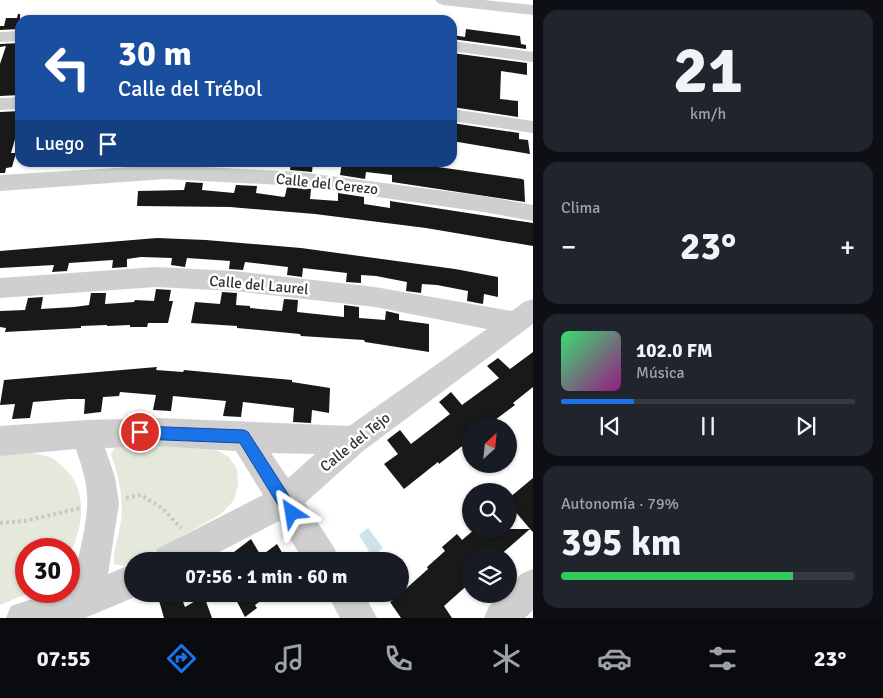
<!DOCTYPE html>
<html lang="es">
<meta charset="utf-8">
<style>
:root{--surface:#171b24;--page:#20242c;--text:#f1f3f6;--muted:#9ea1a6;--line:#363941;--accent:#1a73e8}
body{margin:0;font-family:Signika,sans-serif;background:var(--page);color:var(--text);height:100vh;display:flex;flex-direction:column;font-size:19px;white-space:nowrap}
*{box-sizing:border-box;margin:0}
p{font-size:16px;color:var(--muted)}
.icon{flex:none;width:28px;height:28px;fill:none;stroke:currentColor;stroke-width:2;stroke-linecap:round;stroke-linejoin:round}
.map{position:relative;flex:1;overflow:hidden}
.details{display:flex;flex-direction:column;gap:10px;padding:10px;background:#0d0f14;width:350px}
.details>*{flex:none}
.hud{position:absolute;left:15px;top:15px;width:442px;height:152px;border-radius:15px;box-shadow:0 1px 4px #0004;background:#1a4fa0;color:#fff;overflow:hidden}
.needle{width:32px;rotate:27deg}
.controls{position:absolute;left:462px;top:418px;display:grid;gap:10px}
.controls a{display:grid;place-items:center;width:55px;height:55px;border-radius:50%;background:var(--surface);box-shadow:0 1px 4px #0004;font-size:25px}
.speed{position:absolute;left:15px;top:538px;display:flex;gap:10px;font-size:25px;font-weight:700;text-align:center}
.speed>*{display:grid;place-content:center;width:65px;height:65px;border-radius:50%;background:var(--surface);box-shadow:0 1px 4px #0004;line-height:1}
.speed .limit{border:8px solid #d22;background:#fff;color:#111}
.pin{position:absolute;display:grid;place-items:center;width:42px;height:42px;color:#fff;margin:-21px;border:2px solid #fff;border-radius:50%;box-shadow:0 1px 5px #0007}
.me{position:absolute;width:55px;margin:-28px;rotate:327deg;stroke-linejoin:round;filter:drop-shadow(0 0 4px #0008)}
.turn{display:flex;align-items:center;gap:18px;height:105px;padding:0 20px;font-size:22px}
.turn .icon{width:65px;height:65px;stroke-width:2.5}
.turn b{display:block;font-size:35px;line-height:42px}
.then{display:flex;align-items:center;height:48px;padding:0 20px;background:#0003;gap:10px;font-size:19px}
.big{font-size:38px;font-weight:800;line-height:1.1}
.details .tile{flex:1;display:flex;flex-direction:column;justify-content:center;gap:8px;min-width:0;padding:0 18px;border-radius:15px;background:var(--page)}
.details .dial{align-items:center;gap:0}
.dial b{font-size:65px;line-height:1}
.song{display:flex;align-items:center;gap:15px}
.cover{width:60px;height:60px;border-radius:8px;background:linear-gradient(135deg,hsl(140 70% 55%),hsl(310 70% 35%))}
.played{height:5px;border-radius:2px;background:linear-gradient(90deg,var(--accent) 25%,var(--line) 25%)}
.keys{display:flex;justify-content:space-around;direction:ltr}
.heat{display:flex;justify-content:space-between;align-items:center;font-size:28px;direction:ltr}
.charge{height:8px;border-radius:4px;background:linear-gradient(90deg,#34c759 79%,var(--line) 0)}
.trip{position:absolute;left:124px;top:552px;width:285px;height:50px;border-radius:25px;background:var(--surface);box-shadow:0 1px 4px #0004;font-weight:800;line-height:50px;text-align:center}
.tabs{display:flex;height:80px;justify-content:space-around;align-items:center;background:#090b0e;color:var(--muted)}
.tabs .icon{width:35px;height:35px}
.tabs .selected{color:var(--accent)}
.tabs b{font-size:22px;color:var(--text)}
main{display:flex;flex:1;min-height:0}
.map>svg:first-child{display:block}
.green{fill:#e4e9dc}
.water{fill:#cde2ea}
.building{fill:#191919}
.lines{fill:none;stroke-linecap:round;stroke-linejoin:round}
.path{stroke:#c9c9c9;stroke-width:4;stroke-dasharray:3 3;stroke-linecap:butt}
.minor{fill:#cfcfcf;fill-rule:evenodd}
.route{fill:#1a73e8;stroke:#114b97}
.labels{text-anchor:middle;stroke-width:5;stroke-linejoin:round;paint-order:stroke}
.street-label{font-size:15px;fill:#323232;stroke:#fff}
</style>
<main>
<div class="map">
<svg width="533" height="618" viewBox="0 0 533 618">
<rect width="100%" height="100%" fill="#fff"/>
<g class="green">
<path d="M126 445 209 446 229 457 237 469 238 484 234 500 221 514 138 561H132V563L124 566 114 564C113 550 118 540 120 526 125 501 119 478 111 454L116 446Z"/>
<path d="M25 452C33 454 44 454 52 458 56 460 60 465 64 468 89 490 83 529 69 555V549H26V591H34L0 605V455Z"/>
</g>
<path class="water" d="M368 528 383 548 370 559 366 553 369 551 359 535Z"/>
<g class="building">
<path d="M18 14H20V29L0 30V26H4L6 18H17Z"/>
<path d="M466 29 520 36 521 44 526 45V49L452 39V35L465 37Z"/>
<path d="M20 43V95L0 96V64L6 46 0 47V44Z"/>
<path d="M452 53 527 63V75L501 71 500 99 518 101V117L452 107Z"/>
<path d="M20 111V122L11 153H16L12 167 6 168 5 173H0V112Z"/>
<path d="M452 123 519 133V139L528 140 530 154 452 141Z"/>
<path d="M291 162H313L312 172 290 170Z"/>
<path d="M342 162 410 163 522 179 524 180 525 202 392 182V175L366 172 365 179 340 175Z"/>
<path d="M186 182 203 183 202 190 234 193 236 185 257 186 256 193 284 197 285 196 287 187 300 188 311 189 310 199 338 201V193L364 197V204L390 208V201L533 223V246L426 228 315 214 230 207 137 206 138 191 184 190Z"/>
<path d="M157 238 206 240 301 248 455 269 498 277V297L484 294 483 304 467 301 468 291 437 285 422 284 421 293 406 291 407 282 376 276 361 275V283L346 282 347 273 303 268 302 277 287 275 288 267 245 262 243 270 229 269 230 261 202 259 187 258 185 267 171 265 172 258 141 257 127 259V267L112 268 113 260 69 263 67 271 52 272 54 265 0 268V251Z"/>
<path d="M156 289 171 290 169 301H173L168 323H148L147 327H130V325L107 326V325L81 326V328L5 332 6 328 0 327V311L25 310 28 298 43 297 41 309 74 307 89 305 91 293H106L105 304 134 302 135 300 154 301Z"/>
<path d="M222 292 237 293 236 305 250 306V308L282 311 284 299 298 300 297 312 344 317V305L359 307V318L385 320 386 311 399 314V320L429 324V352L365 342 364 340 301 336 300 334 237 328V326L191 323 195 302 220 304Z"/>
<path d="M533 352V387L513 403 515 405 487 426H471V436L464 442 466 443 439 464 438 462 404 489 384 464 398 454 387 440 400 430 411 444 450 414 439 402 451 392 462 405 499 378 487 366 498 358 510 369Z"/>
<path d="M157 367 156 370 183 372 184 370 292 380V382L330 388 329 413 312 410 311 423 293 422 294 408 243 402 241 417 223 416 226 401 173 396 171 411 153 410 156 395 120 392 119 396 103 397 101 412 84 414 85 399H69L33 402 30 418 12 419 15 404 0 405 4 380Z"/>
<path d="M533 478V532L530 529 499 556H471V582L444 606 452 618H401L390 602 393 600 388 594H400L428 569 427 567 445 551 442 547 457 534 462 540 475 529H530L509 504V498Z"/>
<path d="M251 539 261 556 277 544 287 561H239L234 552Z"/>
<path d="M165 594H180L185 607 204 596 212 618H164L158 597Z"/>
<path d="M233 594H270L255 605 257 608 245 617Z"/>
</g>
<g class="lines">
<g class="path">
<path d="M126 498 141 495 162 508 181 528"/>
<path d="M0 523 25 521 80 508"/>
</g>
<g class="minor">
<path d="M435 0H484L533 5V15L443 5 438 3Z"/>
<path d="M20 31V41L0 42V32Z"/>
<path d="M452 41 533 52V62L452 51Z"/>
<path d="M20 97V109L0 110V98Z"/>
<path d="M452 109 533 121V133L452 121Z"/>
<path d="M165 165 300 172 483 196 533 205V221L483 212 300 186 165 179 0 191V175Z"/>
<path d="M156 267 234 271 375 287 512 311 524 302 533 299V324L363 451 305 503 335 549 339 561H304L279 521 202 561H153L157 549 263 495 236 451 158 446 105 448 115 477 119 504 108 574 132 564V594H142L85 618H6L11 606 57 591H69V588L74 587C76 556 89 526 87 494 86 479 81 464 76 449L0 456V426L86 420 158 418 349 426 487 329 375 307 234 291 156 287 0 298V278ZM271 453 315 454 288 478Z"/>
<path d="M533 569V610L525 618H484L489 606 501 594H509V586L521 574Z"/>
<path d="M327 594H364L377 618H340Z"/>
</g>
</g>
<path class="route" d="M140 426 244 430 248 432 297 508 299 513 297 518 292 520 286 518 240 443 140 439 136 437 134 432 136 428Z"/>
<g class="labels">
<g class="street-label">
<text transform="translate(327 184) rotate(6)" y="5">Calle del Cerezo</text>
<text transform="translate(259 285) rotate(5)" y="5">Calle del Laurel</text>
<text transform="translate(355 442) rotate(-39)" y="5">Calle del Tejo</text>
</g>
</g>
</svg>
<div class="controls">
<a><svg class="needle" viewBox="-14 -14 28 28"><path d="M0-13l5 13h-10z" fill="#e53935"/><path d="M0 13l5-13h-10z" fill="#9ea1a6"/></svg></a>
<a><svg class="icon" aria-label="search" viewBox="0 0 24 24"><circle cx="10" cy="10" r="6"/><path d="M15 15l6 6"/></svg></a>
<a><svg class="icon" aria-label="layers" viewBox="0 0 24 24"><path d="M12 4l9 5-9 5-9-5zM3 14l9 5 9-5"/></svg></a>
</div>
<div class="speed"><div class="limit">30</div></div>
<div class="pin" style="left:140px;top:432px;background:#d93025"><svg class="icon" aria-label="arrive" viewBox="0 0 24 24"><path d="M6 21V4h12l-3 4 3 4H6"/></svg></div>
<svg class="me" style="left:292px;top:513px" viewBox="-20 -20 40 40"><path d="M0-17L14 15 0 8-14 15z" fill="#1a73e8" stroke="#fff" stroke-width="4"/></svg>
<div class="trip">07:56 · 1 min · 60 m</div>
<div class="hud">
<div class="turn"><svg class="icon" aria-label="left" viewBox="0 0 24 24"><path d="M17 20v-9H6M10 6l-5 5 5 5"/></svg><div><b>30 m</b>Calle del Trébol</div></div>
<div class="then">Luego<svg class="icon" aria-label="arrive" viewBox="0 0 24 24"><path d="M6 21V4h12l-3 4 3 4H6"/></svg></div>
</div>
</div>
<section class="details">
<div class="tile dial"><b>21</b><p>km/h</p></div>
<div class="tile"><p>Clima</p>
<div class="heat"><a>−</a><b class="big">23°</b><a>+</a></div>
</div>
<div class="tile">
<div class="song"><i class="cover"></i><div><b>102.0 FM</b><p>Música</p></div></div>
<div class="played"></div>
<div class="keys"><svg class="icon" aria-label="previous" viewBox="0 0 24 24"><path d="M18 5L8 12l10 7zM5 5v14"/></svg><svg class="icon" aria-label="pause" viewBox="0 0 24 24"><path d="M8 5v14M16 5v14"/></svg><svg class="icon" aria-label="next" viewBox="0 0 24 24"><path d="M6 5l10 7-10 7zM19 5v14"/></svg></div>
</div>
<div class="tile"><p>Autonomía · 79%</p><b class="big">395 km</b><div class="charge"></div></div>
</section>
</main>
<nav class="tabs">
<b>07:55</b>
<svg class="icon selected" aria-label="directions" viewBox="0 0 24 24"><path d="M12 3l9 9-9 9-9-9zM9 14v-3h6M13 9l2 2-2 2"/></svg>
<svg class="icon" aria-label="music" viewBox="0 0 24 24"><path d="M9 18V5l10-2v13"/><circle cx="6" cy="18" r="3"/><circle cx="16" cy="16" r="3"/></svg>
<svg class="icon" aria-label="phone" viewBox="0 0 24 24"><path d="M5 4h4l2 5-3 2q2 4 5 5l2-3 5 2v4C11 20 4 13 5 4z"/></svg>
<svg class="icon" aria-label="climate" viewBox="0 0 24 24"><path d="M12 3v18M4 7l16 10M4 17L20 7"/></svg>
<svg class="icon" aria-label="car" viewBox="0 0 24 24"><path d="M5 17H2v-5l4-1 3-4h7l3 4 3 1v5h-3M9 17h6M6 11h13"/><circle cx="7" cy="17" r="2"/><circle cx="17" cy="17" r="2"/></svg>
<svg class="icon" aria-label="filters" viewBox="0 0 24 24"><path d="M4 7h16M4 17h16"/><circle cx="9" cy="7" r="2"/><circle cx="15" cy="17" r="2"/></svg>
<b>23°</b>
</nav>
